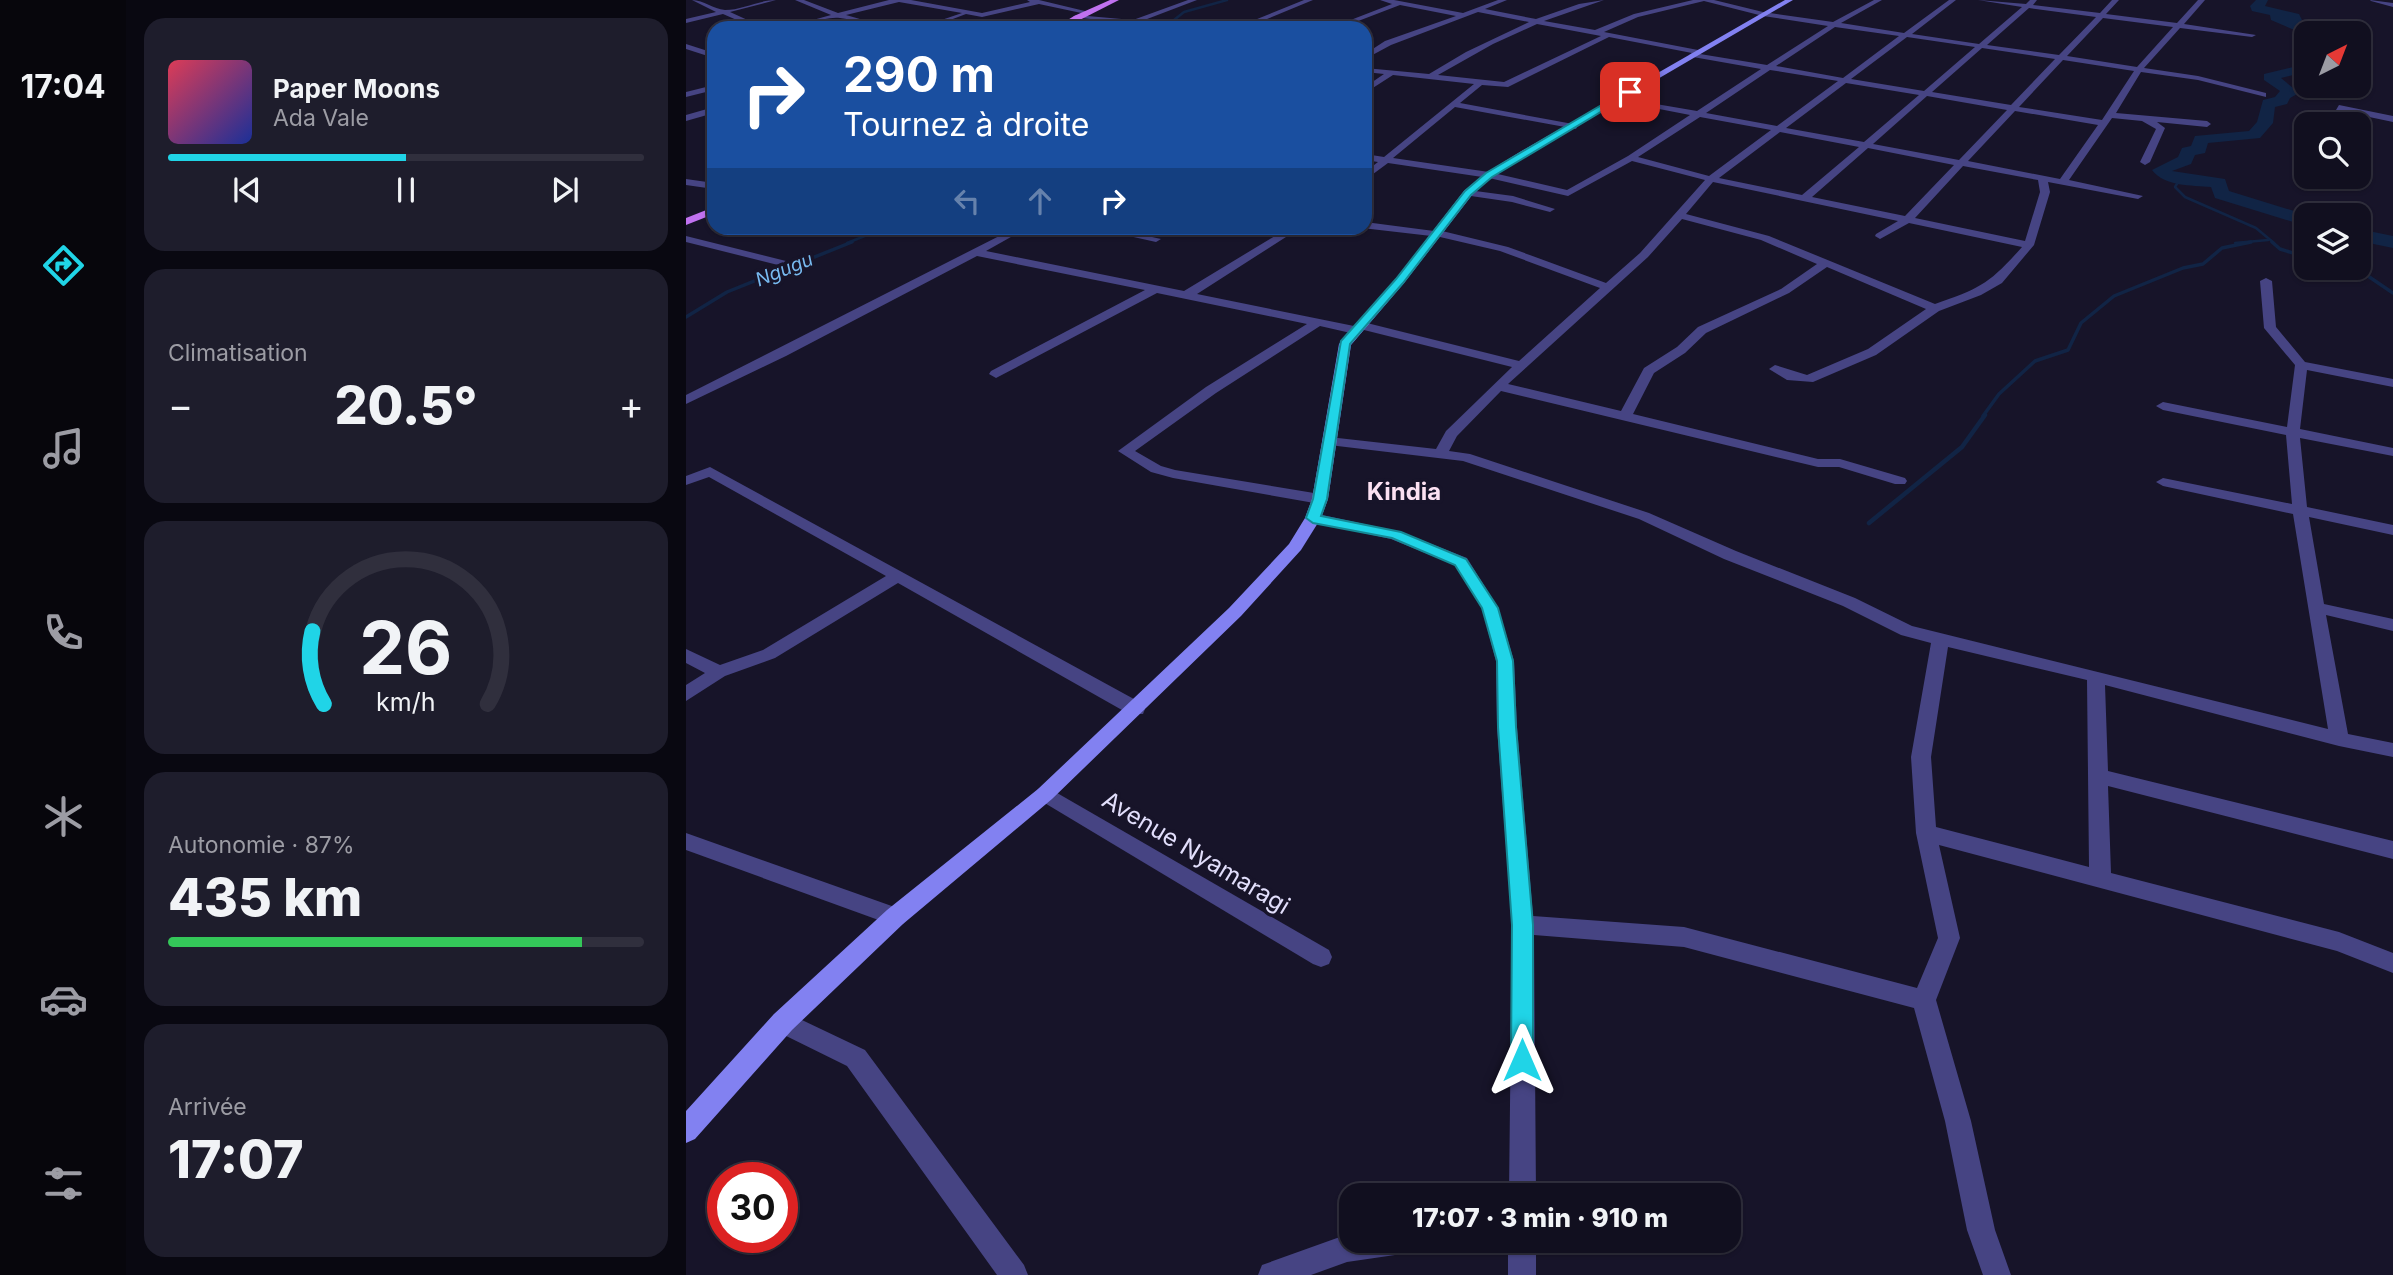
<!DOCTYPE html>
<html lang="fr">
<meta charset="utf-8">
<style>
:root{--surface:#110f1f;--page:#1e1d2c;--text:#f1f3f6;--muted:#9c9ca4;--line:#302f3d;--accent:#20d4e7}
body{margin:0;font-family:Inter,sans-serif;background:var(--page);color:var(--text);height:100vh;display:flex;flex-direction:column;font-size:26px;white-space:nowrap}
*{box-sizing:border-box;margin:0}
p{font-size:23px;color:var(--muted)}
.icon{flex:none;width:38px;height:38px;fill:none;stroke:currentColor;stroke-width:2;stroke-linecap:round;stroke-linejoin:round}
.map{position:relative;flex:1;overflow:hidden}
.details{display:flex;flex-direction:column;gap:18px;padding:18px;background:#090811;width:560px}
.details>*{flex:none}
.guide{position:absolute;left:21px;top:21px;width:665px;height:214px;border-radius:21px;box-shadow:0 2px 5px #0004,0 0 0 2px var(--line);background:#1a4fa0;color:#fff;overflow:hidden}
.needle{width:46px;rotate:42deg}
.tools{position:absolute;left:1608px;top:21px;display:grid;gap:14px}
.tools a{display:grid;place-items:center;width:77px;height:77px;border-radius:14px;background:var(--surface);box-shadow:0 2px 5px #0004,0 0 0 2px var(--line);font-size:35px}
.speed{position:absolute;left:21px;top:1162px;display:flex;gap:14px;font-size:35px;font-weight:700;text-align:center}
.speed>*{display:grid;place-content:center;width:91px;height:91px;border-radius:50%;background:var(--surface);box-shadow:0 2px 5px #0004,0 0 0 2px var(--line);line-height:1}
.speed .limit{border:10px solid #d22;background:#fff;color:#111}
.pin{position:absolute;display:grid;place-items:center;width:60px;height:60px;color:#fff;margin:-30px;border-radius:14px;box-shadow:0 4px 10px #0006}
.me{position:absolute;width:77px;margin:-38px;rotate:0deg;stroke-linejoin:round;filter:drop-shadow(0 0 5px #0008)}
.turn{display:flex;align-items:center;gap:24px;height:147px;padding:0 21px;font-size:32px}
.turn .icon{width:91px;height:91px;stroke-width:2.5}
.turn b{display:block;font-size:49px;line-height:60px}
.lanes{display:flex;align-items:center;height:66px;padding:0 21px;background:#0003;justify-content:center;gap:35px;direction:ltr}
.lanes .off{opacity:.35}
.big{font-size:52px;font-weight:800;line-height:1.1}
.details .widget{flex:1;display:flex;flex-direction:column;justify-content:center;gap:10px;min-width:0;padding:0 24px;border-radius:21px;background:var(--page)}
.details .dial{align-items:center;gap:0}
.dial svg{height:182px;overflow:visible;fill:none;stroke:var(--line);stroke-width:7;stroke-linecap:round;text-anchor:middle}
.dial text{fill:var(--text);stroke:none}
.song{display:flex;align-items:center;gap:21px}
.cover{width:84px;height:84px;border-radius:10px;background:linear-gradient(135deg,hsl(350 70% 55%),hsl(230 70% 35%))}
.played{height:7px;border-radius:4px;background:linear-gradient(90deg,var(--accent) 50%,var(--line) 50%)}
.keys{display:flex;justify-content:space-around;direction:ltr}
.heat{display:flex;justify-content:space-between;align-items:center;font-size:38px;direction:ltr}
.charge{height:10px;border-radius:5px;background:linear-gradient(90deg,#34c759 87%,var(--line) 0)}
.trip{position:absolute;left:653px;top:1183px;width:402px;height:70px;border-radius:21px;background:var(--surface);box-shadow:0 2px 5px #0004,0 0 0 2px var(--line);font-weight:800;line-height:70px;text-align:center}
main{display:flex;flex:1;min-height:0}
.tabs{display:flex;flex-direction:column;width:126px;justify-content:space-around;align-items:center;background:#07060c;color:var(--muted)}
.tabs .icon{width:49px;height:49px}
.tabs .active{color:var(--accent)}
.tabs b{font-size:32px;color:var(--text)}
.map>svg:first-child{display:block}
.lines{fill:none;stroke-linecap:round;stroke-linejoin:round}
.stream-far2{stroke:#112445;stroke-width:2.5}
.stream-far1{stroke:#112445;stroke-width:3.5}
.stream{stroke:#112445;stroke-width:4.5}
.river{fill:#112445;fill-rule:evenodd}
.street{fill:#464483;fill-rule:evenodd}
.secondary{fill:#8281f1;fill-rule:evenodd}
.primary{fill:#c072f0;fill-rule:evenodd}
.route{fill:#20d4e7;stroke:#158a96;stroke-width:2}
.labels{text-anchor:middle;stroke-width:7;stroke-linejoin:round;paint-order:stroke}
.far-water-label{font-size:19px;font-style:italic;fill:#78baf0;stroke:#171429}
.quarter-label{font-size:24px;font-weight:bold;fill:#fce1f2;stroke:#171429}
.near-street-label{font-size:24px;fill:#e2dffc;stroke:#171429}
</style>
<main>
<nav class="tabs">
<b>17:04</b>
<svg class="icon active" aria-label="directions" viewBox="0 0 24 24"><path d="M12 3l9 9-9 9-9-9zM9 14v-3h6M13 9l2 2-2 2"/></svg>
<svg class="icon" aria-label="music" viewBox="0 0 24 24"><path d="M9 18V5l10-2v13"/><circle cx="6" cy="18" r="3"/><circle cx="16" cy="16" r="3"/></svg>
<svg class="icon" aria-label="phone" viewBox="0 0 24 24"><path d="M5 4h4l2 5-3 2q2 4 5 5l2-3 5 2v4C11 20 4 13 5 4z"/></svg>
<svg class="icon" aria-label="climate" viewBox="0 0 24 24"><path d="M12 3v18M4 7l16 10M4 17L20 7"/></svg>
<svg class="icon" aria-label="car" viewBox="0 0 24 24"><path d="M5 17H2v-5l4-1 3-4h7l3 4 3 1v5h-3M9 17h6M6 11h13"/><circle cx="7" cy="17" r="2"/><circle cx="17" cy="17" r="2"/></svg>
<svg class="icon" aria-label="filters" viewBox="0 0 24 24"><path d="M4 7h16M4 17h16"/><circle cx="9" cy="7" r="2"/><circle cx="15" cy="17" r="2"/></svg>
</nav>
<section class="details">
<div class="widget">
<div class="song"><i class="cover"></i><div><b>Paper Moons</b><p>Ada Vale</p></div></div>
<div class="played"></div>
<div class="keys"><svg class="icon" aria-label="previous" viewBox="0 0 24 24"><path d="M18 5L8 12l10 7zM5 5v14"/></svg><svg class="icon" aria-label="pause" viewBox="0 0 24 24"><path d="M8 5v14M16 5v14"/></svg><svg class="icon" aria-label="next" viewBox="0 0 24 24"><path d="M6 5l10 7-10 7zM19 5v14"/></svg></div>
</div>
<div class="widget"><p>Climatisation</p>
<div class="heat"><a>−</a><b class="big">20.5°</b><a>+</a></div>
</div>
<div class="widget dial"><svg viewBox="0 0 100 80">
<path d="M14 69A42 42 0 1 1 86 69"/>
<path d="M14 69A42 42 0 0 1 9 37" stroke="#20d4e7"/>
<text x="50" y="56" font-size="32" font-weight="700">26</text>
<text x="50" y="72" font-size="11">km/h</text>
</svg></div>
<div class="widget"><p>Autonomie · 87%</p><b class="big">435 km</b><div class="charge"></div></div>
<div class="widget"><p>Arrivée</p><b class="big">17:07</b></div>
</section>
<div class="map">
<svg width="1707" height="1275" viewBox="0 0 1707 1275">
<rect width="100%" height="100%" fill="#171429"/>
<g class="lines">
<g class="stream-far2">
<path d="M478 28 498 12 541 0"/>
<path d="M1494 179 1489 187 1499 197 1570 228 1588 243"/>
<path d="M161 243 199 228"/>
<path d="M1549 243 1582 240"/>
</g>
<g class="stream-far1">
<path d="M1586 242 1594 249 1620 257"/>
<path d="M1661 268 1676 272 1707 293"/>
<path d="M0 317 41 292 166 242"/>
<path d="M1297 416 1313 394 1349 361 1382 350 1395 323 1428 296 1497 268 1517 264 1536 248 1565 242"/>
</g>
<path class="stream" d="M1183 523 1276 447 1299 415"/>
<g class="river">
<path d="M1570 0H1582L1579 6 1613 14 1616 20 1613 23 1632 33 1620 35 1585 20 1584 15 1566 11 1564 6Z"/>
<path d="M1620 64V72L1595 78 1613 93 1604 98 1601 104 1589 107 1587 123 1574 138 1522 143 1519 153 1509 155 1505 164 1486 171 1539 179 1543 191 1621 215 1620 226 1529 198 1525 187C1505 185 1479 187 1466 170L1492 157 1496 148 1505 146 1509 136 1563 131 1571 122 1577 100 1589 97 1594 91 1578 80V74Z"/>
<path d="M1673 229 1707 236V248L1673 241Z"/>
</g>
<g class="street">
<path d="M6 0C18 0 27 9 39 10 56 10 73 0 90 0L44 12 79 28H69L37 14 0 23V19L30 12Z"/>
<path d="M109 0H118L152 13 203 0H225L296 13 344 2 341 0H353L403 12 400 14 353 4 296 17 280 14 243 28H232L276 13 213 2 160 15 205 28C187 28 172 20 154 18 137 16 117 28 98 28L145 15Z"/>
<path d="M502 0H511L448 24 387 17 390 15 447 20Z"/>
<path d="M618 0H627L559 28H549Z"/>
<path d="M694 0H708L777 13 812 0H821L799 9 850 19 893 4 918 0 858 21 909 30 948 14 1007 0H1028L1077 12 1147 22 1188 0H1196L1155 23 1218 33 1263 0H1270L1226 34 1293 44 1336 7 1292 0 1340 4 1344 0H1351L1347 5 1414 13 1426 0H1433L1420 14 1491 23 1512 0H1519L1498 24 1570 35 1566 37 1494 28 1458 68 1512 76 1580 93V97L1512 80 1455 72 1430 113 1521 121 1525 124 1521 127 1471 122 1479 128 1464 162 1459 165 1454 162 1470 129 1456 121 1426 118 1383 180 1457 196 1452 199 1362 182 1364 192 1348 245 1316 283 1295 295 1253 311 1190 355 1127 382 1101 380 1083 369 1089 365 1121 375 1182 349 1240 309 1141 267 1103 293 1020 333 999 353 968 373 947 414 1132 459H1154L1219 478 1221 481 1219 484H1209L1153 467H1132L815 391 771 436 763 451 784 454 963 513 1050 551 1169 598 1226 626 1642 729 1607 514 1477 486 1470 482 1477 478 1606 504 1600 435 1477 410 1470 406 1477 402 1601 427 1609 365 1578 328 1574 281 1580 278 1586 281 1590 327 1619 362 1707 379V387L1621 370 1614 429 1707 448V456L1614 438 1621 507 1707 525V535L1623 517 1638 604 1707 619V631L1640 615 1662 734 1707 743V757L1653 746 1419 685 1422 771 1707 841V859L1422 786 1425 873 1653 932 1707 953V973L1651 951 1253 845 1274 938 1250 1000 1285 1121 1309 1230 1325 1275H1297L1281 1230 1259 1121 1228 1008 998 947 848 935 850 1195H823L826 925 811 727 810 661 796 608 769 565 705 539 622 521 619 518 622 515 627 513 715 532 781 558 812 608 828 661 831 727 847 916 998 927 1231 988 1252 938 1230 833 1225 757 1245 643 1215 635 1157 606 1038 559 953 519 777 461 643 445 636 441 643 437 750 449 760 431 826 367 674 329 669 334 634 326 530 393 449 451 475 466 489 470 634 494 639 496 642 499 639 502 634 504 487 478 465 472 432 451 520 387 621 324 471 293 310 378 303 374 305 371 459 290 291 256 100 356 0 404V395L329 228H341L300 251 498 291 602 228H614L511 294 668 326 673 321 833 361 914 288 814 251 754 237 676 228H679V222L748 231 752 230 822 247 920 283 954 253 1019 180 946 161 882 196 803 178 702 163 679 180V172L692 162 679 160V154L698 157 788 84 707 75 679 93V87L698 74 679 72V68L743 74 780 52 843 22 792 12 705 45 679 59V54L699 41 770 16 714 5 654 28H644L706 4ZM1018 1 1077 16 1142 26 1081 65 1014 54 1016 52 1012 50 918 32 952 17ZM1343 8 1410 17 1373 55 1301 45ZM1417 18 1487 27 1451 67 1381 56ZM851 24 915 36 818 82 752 75 807 44ZM1149 27 1213 36 1157 78 1090 66ZM923 37 1006 53 1003 55 1007 57 1075 69 1011 111 929 97 932 101 1004 115 942 156 881 190 803 172 707 158 769 107 890 129 891 127 887 124 774 103 796 85 822 87ZM1221 37 1289 47 1238 91 1165 79ZM1296 48 1369 59 1325 105 1246 92ZM1377 60 1448 71 1416 120 1333 107ZM1084 70 1152 81 1091 126 1020 113ZM1160 83 1233 95 1178 142 1100 128ZM1241 96 1321 110 1273 160 1187 144ZM1329 111 1412 125 1374 179 1282 161ZM1014 117 1085 130 1023 176 952 157ZM1094 132 1173 147 1116 195 1033 178ZM1182 148 1268 165 1219 216 1126 197ZM1277 166 1352 180 1354 192 1339 241 1229 218ZM1027 182 1212 221 1190 234 1189 236 1194 239 1223 223 1336 247C1303 284 1295 288 1249 304L1083 236 1000 214ZM996 219 1075 240 1131 264 1095 289 1012 327 991 347 958 368 935 411 822 384 962 257ZM1262 647 1401 680 1403 867 1250 827 1245 757Z"/>
<path d="M1684 0 1707 3V7L1685 1Z"/>
<path d="M340 24 343 28H332Z"/>
<path d="M0 44 28 53V58L0 49Z"/>
<path d="M28 85V90L0 97V92Z"/>
<path d="M1653 105 1707 116V122L1650 110Z"/>
<path d="M28 107V113L0 121V115Z"/>
<path d="M0 179 28 183V189L0 185Z"/>
<path d="M782 190 827 196 869 209 864 212 826 202 778 195V191Z"/>
<path d="M407 228H426L475 239 470 242Z"/>
<path d="M0 236 100 261 102 263 96 266 0 242Z"/>
<path d="M24 467 457 704 459 709 457 714H443L212 583 89 658 39 676 0 701V685L19 673 0 663V649L34 665 77 650 200 576 23 477 0 485V476Z"/>
<path d="M359 786 643 950 646 957 643 964 635 967 627 964 352 799 349 794 352 789Z"/>
<path d="M0 833 217 910 220 917 217 924 209 926 0 850Z"/>
<path d="M97 1011 179 1050 338 1265 342 1275H311L161 1066 88 1030 85 1022 88 1014Z"/>
<path d="M665 1233V1241H723L719 1251 709 1255 661 1262 625 1275H572L576 1265Z"/>
<rect x="822" y="1241" width="28" height="34"/>
</g>
<path class="secondary" d="M1099 0H1107L840 156 806 177 786 195 718 283 665 345 642 499 635 518 615 550 555 616 366 799 217 924 106 1030 9 1139 0 1143V1111L88 1014 201 910 352 789 543 608 603 544 619 518 626 499 653 344 710 279 778 191 800 173 834 152Z"/>
<g class="primary">
<path d="M424 0H433L378 28H369L388 16Z"/>
<path d="M28 207V214L0 225V218Z"/>
</g>
</g>
<path class="route" d="M941 90 948 92 806 177 785 195 717 283 664 344 641 499 635 516 715 532 780 559 812 608 827 661 830 727 847 925V1060L844 1067 836 1071 828 1067 825 1060 826 925 812 727 811 661 796 608 769 565 706 538 627 523 620 518 627 499 655 341 710 279 779 191 800 173Z"/>
<g class="labels">
<g class="far-water-label">
<text transform="translate(98 269) rotate(-22)" y="7">Ngugu</text>
</g>
<g class="quarter-label">
<text x="718" y="500">Kindia</text>
</g>
<g class="near-street-label">
<text transform="translate(510 853) rotate(31)" y="8">Avenue Nyamaragi</text>
</g>
</g>
</svg>
<div class="tools">
<a><svg class="needle" viewBox="-14 -14 28 28"><path d="M0-13l5 13h-10z" fill="#e53935"/><path d="M0 13l5-13h-10z" fill="#9c9ca4"/></svg></a>
<a><svg class="icon" aria-label="search" viewBox="0 0 24 24"><circle cx="10" cy="10" r="6"/><path d="M15 15l6 6"/></svg></a>
<a><svg class="icon" aria-label="layers" viewBox="0 0 24 24"><path d="M12 4l9 5-9 5-9-5zM3 14l9 5 9-5"/></svg></a>
</div>
<div class="speed"><div class="limit">30</div></div>
<div class="pin" style="left:944px;top:92px;background:#d93025"><svg class="icon" aria-label="arrive" viewBox="0 0 24 24"><path d="M6 21V4h12l-3 4 3 4H6"/></svg></div>
<svg class="me" style="left:836px;top:1060px" viewBox="-20 -20 40 40"><path d="M0-17L14 15 0 8-14 15z" fill="#20d4e7" stroke="#fff" stroke-width="4"/></svg>
<div class="trip">17:07 · 3 min · 910 m</div>
<div class="guide">
<div class="turn"><svg class="icon" aria-label="right" viewBox="0 0 24 24"><path d="M7 20v-9h11M14 6l5 5-5 5"/></svg><div><b>290 m</b>Tournez à droite</div></div>
<div class="lanes"><svg class="icon off" aria-label="left" viewBox="0 0 24 24"><path d="M17 20v-9H6M10 6l-5 5 5 5"/></svg><svg class="icon off" aria-label="ahead" viewBox="0 0 24 24"><path d="M12 20V5M6 11l6-6 6 6"/></svg><svg class="icon" aria-label="right" viewBox="0 0 24 24"><path d="M7 20v-9h11M14 6l5 5-5 5"/></svg></div>
</div>
</div>
</main>
